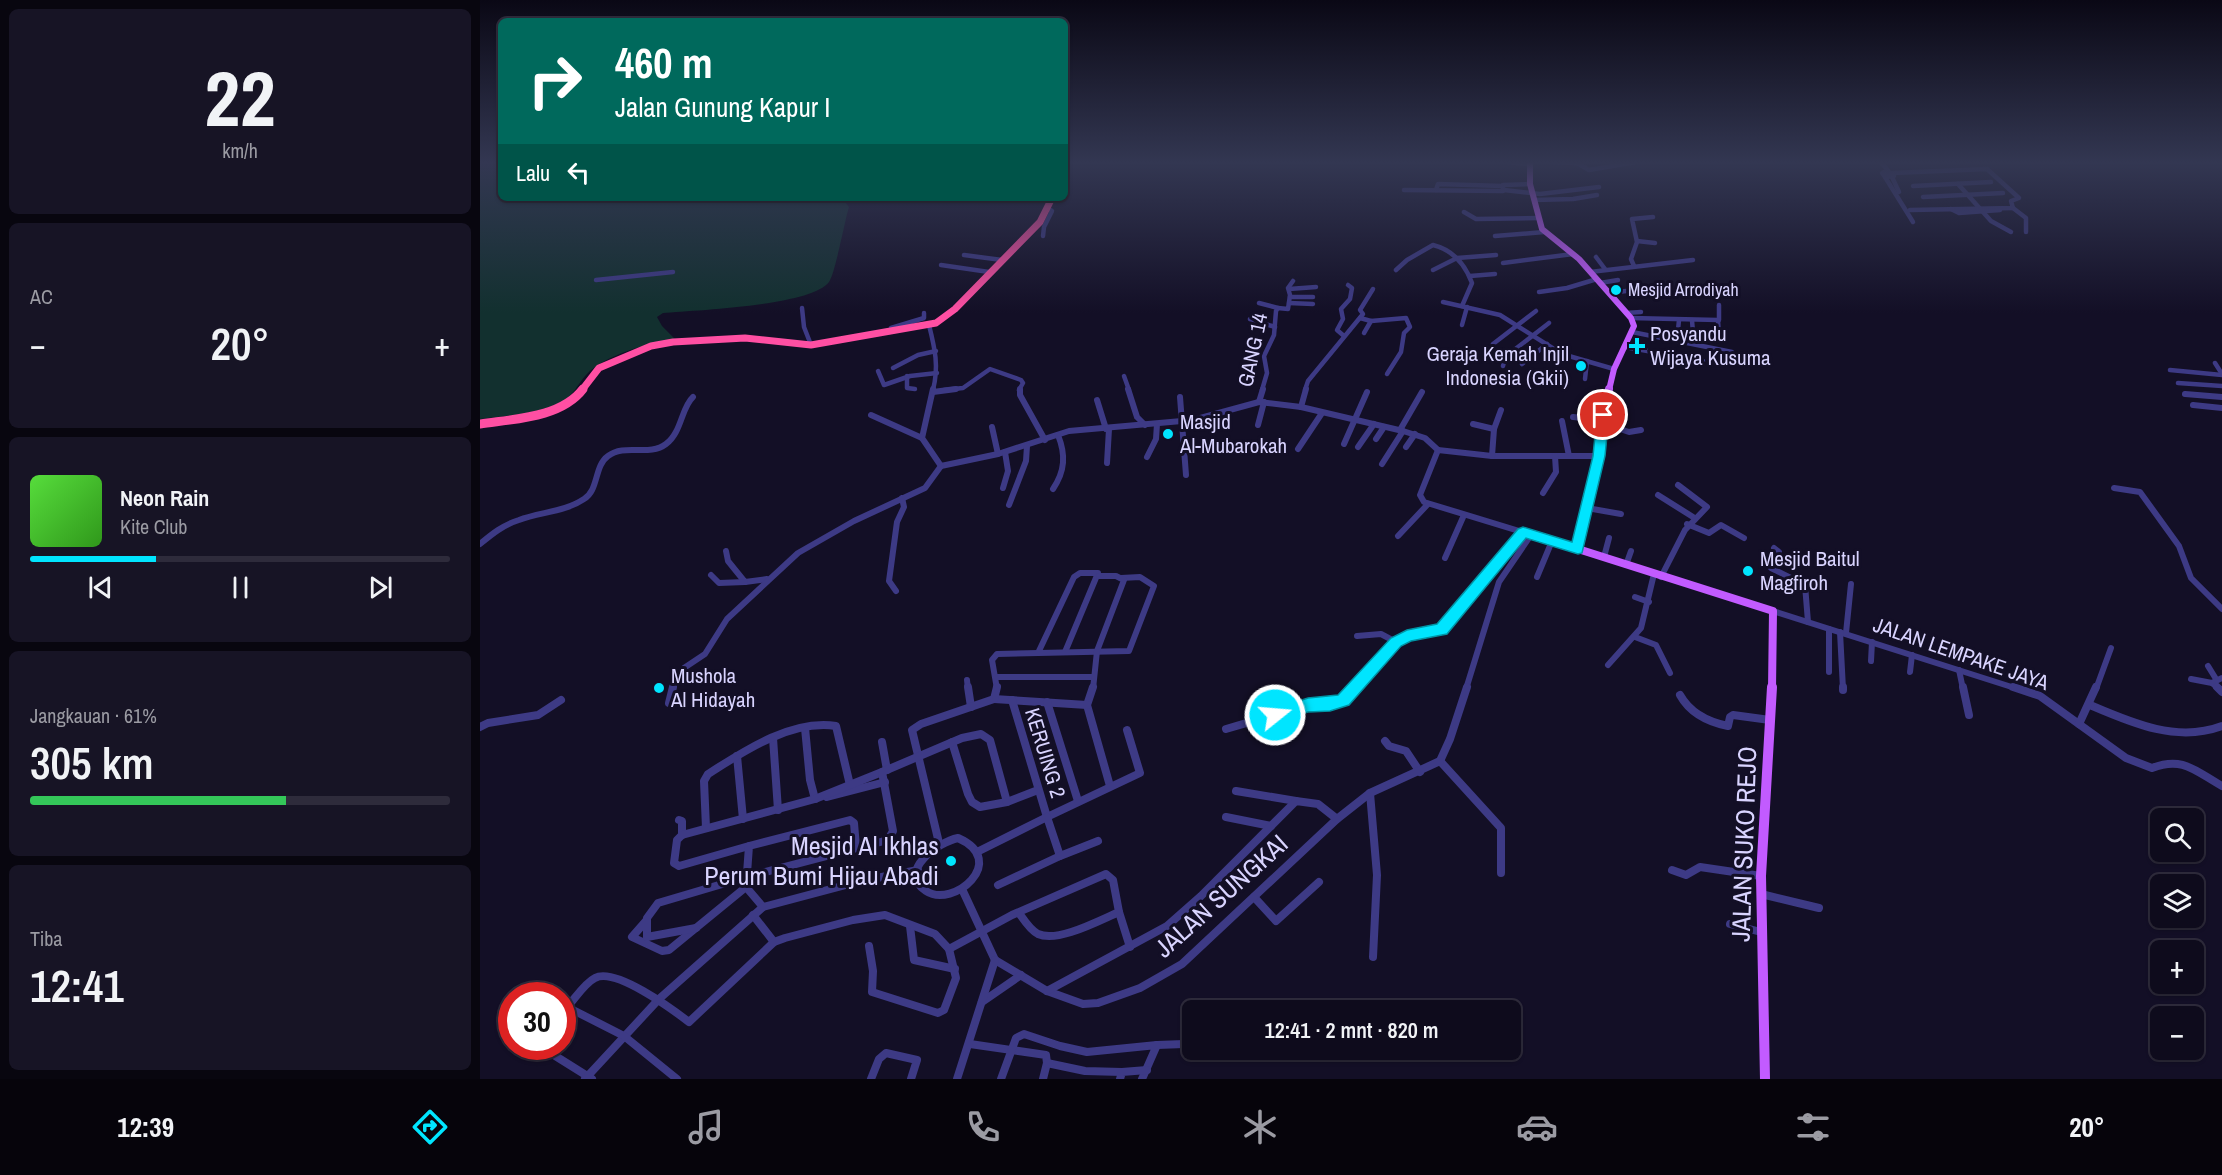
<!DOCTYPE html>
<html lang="id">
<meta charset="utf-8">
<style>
:root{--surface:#0e0b1c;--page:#171425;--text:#f1f3f6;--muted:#9b9ba3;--line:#2e2b3b;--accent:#00e5ff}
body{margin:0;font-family:"Archivo Narrow",sans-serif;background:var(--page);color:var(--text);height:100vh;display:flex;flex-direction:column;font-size:22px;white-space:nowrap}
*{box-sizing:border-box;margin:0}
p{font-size:20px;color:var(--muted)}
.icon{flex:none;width:33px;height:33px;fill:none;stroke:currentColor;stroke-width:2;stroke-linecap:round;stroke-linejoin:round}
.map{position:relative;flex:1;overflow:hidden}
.sheet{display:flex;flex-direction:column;gap:9px;padding:9px;background:#08060f;width:480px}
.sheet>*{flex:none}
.top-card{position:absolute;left:18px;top:18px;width:570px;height:183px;border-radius:9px;box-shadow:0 2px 4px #0004,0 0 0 2px var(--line);background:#00695c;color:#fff;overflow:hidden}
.tools{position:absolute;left:1670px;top:808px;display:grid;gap:12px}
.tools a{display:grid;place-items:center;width:54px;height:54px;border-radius:9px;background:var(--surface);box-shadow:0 2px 4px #0004,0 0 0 2px var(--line);font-size:30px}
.speed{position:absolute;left:18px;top:982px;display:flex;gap:12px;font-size:30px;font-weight:700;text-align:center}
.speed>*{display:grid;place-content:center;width:78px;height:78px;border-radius:50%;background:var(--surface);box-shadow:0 2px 4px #0004,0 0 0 2px var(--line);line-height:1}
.speed .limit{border:9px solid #d22;background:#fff;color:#111}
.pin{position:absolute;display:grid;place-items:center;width:51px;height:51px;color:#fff;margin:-26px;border:3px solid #fff;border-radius:50%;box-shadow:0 2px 6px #0007}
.me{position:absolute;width:66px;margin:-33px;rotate:73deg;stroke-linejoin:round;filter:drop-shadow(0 0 4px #0008)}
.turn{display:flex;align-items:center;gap:21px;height:126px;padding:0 18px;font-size:27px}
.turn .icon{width:78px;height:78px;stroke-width:2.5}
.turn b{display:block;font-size:42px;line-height:51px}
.then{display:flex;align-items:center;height:57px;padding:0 18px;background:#0003;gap:12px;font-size:22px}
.big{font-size:45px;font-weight:600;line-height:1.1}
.sheet .widget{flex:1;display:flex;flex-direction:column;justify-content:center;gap:9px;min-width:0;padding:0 21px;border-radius:9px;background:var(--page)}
.sheet .dial{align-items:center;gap:0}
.dial b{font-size:78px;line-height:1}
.song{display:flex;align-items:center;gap:18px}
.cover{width:72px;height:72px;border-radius:9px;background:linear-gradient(135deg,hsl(110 70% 55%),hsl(110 70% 35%))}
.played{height:6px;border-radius:3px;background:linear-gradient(90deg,var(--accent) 30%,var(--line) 30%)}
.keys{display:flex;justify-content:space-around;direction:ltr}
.heat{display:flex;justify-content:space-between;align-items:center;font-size:33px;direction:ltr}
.charge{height:9px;border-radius:4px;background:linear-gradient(90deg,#34c759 61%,var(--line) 0)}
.trip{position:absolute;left:702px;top:1000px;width:339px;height:60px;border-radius:9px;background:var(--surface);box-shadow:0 2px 4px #0004,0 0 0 2px var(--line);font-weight:600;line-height:60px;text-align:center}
.menu{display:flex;height:96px;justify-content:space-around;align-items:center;background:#06040b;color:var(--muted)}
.menu .icon{width:42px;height:42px}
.menu .current{color:var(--accent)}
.menu b{font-size:27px;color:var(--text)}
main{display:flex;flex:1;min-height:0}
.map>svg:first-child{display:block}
.green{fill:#12302f}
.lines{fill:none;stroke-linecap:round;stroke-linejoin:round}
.minor-far2{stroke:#3d3a85;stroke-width:4.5}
.minor-far1{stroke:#3d3a85;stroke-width:6}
.minor{stroke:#3d3a85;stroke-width:8}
.major-far2{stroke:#c25bff;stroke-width:6}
.major-far1{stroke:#c25bff;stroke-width:8}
.major{stroke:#c25bff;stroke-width:10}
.highway-far1{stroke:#ff4fa3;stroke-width:7}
.highway{stroke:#ff4fa3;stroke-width:9}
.route{fill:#00e5ff;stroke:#0095a6;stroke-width:1.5}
.poi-dot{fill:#00e5ff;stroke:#130f26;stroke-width:2}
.labels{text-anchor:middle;stroke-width:6;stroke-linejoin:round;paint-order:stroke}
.far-poi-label{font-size:18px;fill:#d9d4ff;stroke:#130f26;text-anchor:start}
.poi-label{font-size:21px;fill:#d9d4ff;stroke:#130f26;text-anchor:start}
.street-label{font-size:21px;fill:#d9d4ff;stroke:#130f26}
.near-street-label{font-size:26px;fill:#d9d4ff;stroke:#130f26}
.near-poi-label{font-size:26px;fill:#d9d4ff;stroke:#130f26;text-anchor:end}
</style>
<main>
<section class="sheet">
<div class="widget dial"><b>22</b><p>km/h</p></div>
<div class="widget"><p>AC</p>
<div class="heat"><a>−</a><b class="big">20°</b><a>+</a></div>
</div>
<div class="widget">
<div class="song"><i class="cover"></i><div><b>Neon Rain</b><p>Kite Club</p></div></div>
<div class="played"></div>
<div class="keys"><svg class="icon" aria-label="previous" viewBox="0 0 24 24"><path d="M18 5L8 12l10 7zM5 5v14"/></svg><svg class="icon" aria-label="pause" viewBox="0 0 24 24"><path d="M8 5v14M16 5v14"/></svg><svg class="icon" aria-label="next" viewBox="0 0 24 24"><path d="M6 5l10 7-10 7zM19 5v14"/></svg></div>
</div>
<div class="widget"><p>Jangkauan · 61%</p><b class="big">305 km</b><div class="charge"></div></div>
<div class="widget"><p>Tiba</p><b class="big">12:41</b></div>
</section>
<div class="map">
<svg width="1742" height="1079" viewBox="0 0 1742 1079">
<rect width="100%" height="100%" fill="#130f26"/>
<path class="green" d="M0 162H21V198H362L369 207C365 220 355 274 349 282 331 306 216 310 183 313L177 317 182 326 195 339C169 343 124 355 106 375 97 385 94 395 81 402 58 414 26 416 0 419Z"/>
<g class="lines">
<g class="minor-far2">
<path d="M1027 162 1050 164"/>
<path d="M1071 162 1097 163 1109 170 1156 162"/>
<path d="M1401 162 1409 172"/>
<path d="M1404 172 1414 176 1405 177 1402 173Z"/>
<path d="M1412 173 1507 169 1539 198 1531 201 1533 208 1430 210"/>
<path d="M1405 177 1433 222"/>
<path d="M1412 177 1419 192"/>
<path d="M1478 184 1511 221 1531 232"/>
<path d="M1433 186 1511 182"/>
<path d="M924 190 1023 191V185L1050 184"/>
<path d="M956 190 958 184 1023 186"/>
<path d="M1024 190 1060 194 1119 187"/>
<path d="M1443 197 1523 193"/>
<path d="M1054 200 1093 199 1117 195"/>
<path d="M1533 208 1546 218V232"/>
<path d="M1471 209 1479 213 1520 210"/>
<path d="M984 212 996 219 1059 218"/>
<path d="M563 236 564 227 572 211 567 208"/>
<path d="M1015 236 1064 232"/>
<path d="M1157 241 1175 243"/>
<path d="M484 255 522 260"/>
<path d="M1116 257 1125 269"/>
<path d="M1023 263 1093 254"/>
<path d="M461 265 509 272"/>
<path d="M1154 266 1151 259 1157 242 1152 219 1173 217"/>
<path d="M916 270 927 260 953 245C973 250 985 264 992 283L982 306"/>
<path d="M953 270 977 258 1016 255"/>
<path d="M1110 272 1213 260"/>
<path d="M990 276 1015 274"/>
<path d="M116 280 193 272"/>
<path d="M1120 283 1138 280"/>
<path d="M809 289 836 287"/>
<path d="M1059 292 1087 288 1117 279"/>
<path d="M1129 293 1155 290"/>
<path d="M810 297H833"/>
<path d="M963 302 1020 315 1082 354 1134 369"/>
<path d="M779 303 798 308"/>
<path d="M809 303 833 304"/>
<path d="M1239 305V320"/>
<path d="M322 308 324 327 331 345"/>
<path d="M1146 313 1161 312"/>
<path d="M880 318 891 321 884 333"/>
<path d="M1151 318 1238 320 1239 336"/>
<path d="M770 319 795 327"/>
<path d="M1212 320 1213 333"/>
<path d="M891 321 926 318 930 327 924 333 921 352 907 374"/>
<path d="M449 325C455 349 459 366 453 390"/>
<path d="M982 325 987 307"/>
<path d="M410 332 411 328 444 318V313"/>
<path d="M1152 332 1252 352"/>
<path d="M864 336 857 330 863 319 861 309 870 299 872 288 868 285"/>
<path d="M1197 340 1199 320"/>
<path d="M1013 344 1056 311"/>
<path d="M1145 347 1223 361"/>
<path d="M1735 363 1742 374"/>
<path d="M1042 364 1067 344"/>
<path d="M1023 366 1025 357 1069 323"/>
<path d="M413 368 438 355 456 351"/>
<path d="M1690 370 1742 375"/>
<path d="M398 371 404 385 430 376 457 373"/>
<path d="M427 376V388L435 389"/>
<path d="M644 376 649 390"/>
<path d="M1105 379 1107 361"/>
<path d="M1698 383 1742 386"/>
<path d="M464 390 483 388 510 369 541 380 543 383 539 390"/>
<path d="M782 390 787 373 784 356 794 335 796 311 798 308 808 309 810 295 808 288 813 281"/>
<path d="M825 390 828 381 883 314 880 310 893 289"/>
</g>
<g class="minor-far1">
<path d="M453 389 442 438 461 466"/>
<path d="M540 389V395L565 440"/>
<path d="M648 389 657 417 665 425"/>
<path d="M453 392 476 389"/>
<path d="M1705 394 1742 397"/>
<path d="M700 397 706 475"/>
<path d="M617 400 626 429"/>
<path d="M779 402 783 389"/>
<path d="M1713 405 1742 408"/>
<path d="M821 407 826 389"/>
<path d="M391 415 442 438"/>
<path d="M1093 417 1122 420"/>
<path d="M1082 421 1089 456"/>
<path d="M1122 423 1149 432 1161 430"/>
<path d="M993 424 1014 429"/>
<path d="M778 425 784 402"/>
<path d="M512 427 518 454"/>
<path d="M920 430 942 392"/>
<path d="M896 439 904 427"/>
<path d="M864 444 887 392"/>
<path d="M878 447 894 424"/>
<path d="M926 447 935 434"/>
<path d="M818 449 842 413"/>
<path d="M958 450 940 495 944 502 1098 549"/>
<path d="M958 450 1012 456H1119"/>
<path d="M1012 456 1014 429 1021 410"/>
<path d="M667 457 676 439 677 424"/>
<path d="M627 463 629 429"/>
<path d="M902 464 923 431"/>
<path d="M461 466 518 454 589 431 713 420 779 402 821 407 923 431 945 438 958 450"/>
<path d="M523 488 528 471 525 452"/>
<path d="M1634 488 1660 492 1699 546 1711 578 1742 609"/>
<path d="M573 489C585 471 586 455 578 435"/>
<path d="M1063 493 1076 472 1075 456"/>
<path d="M1178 495 1213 517"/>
<path d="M529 505 546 461 547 446"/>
<path d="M1107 508 1141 514"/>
<path d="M1207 524 1229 533 1241 525 1264 538"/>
<path d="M918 536 948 504"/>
<path d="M0 544C12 534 23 525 39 520 60 512 85 512 104 499 119 490 114 466 128 456 145 443 169 457 186 444 202 432 201 408 213 397"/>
<path d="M1294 548 1299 552 1291 568 1325 585 1328 622"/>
<path d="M246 551 248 561 265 582 287 579"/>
<path d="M1124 557 1129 538"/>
<path d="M965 558 984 515"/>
<path d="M1146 565 1151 551"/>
<path d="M231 575 239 583 265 582"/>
<path d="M1057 577 1072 541"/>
<path d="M1181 577 1205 530 1227 507 1198 485"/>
<path d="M416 591 409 581 417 522 424 507 422 498"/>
<path d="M1155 597 1169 602"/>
<path d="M1293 611 1538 689"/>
<path d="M1349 629V672"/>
<path d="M1360 632 1363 689"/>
<path d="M1366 633 1371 584"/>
<path d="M877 636 901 634 916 642"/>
<path d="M1155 637 1176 645 1190 673"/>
<path d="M558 653 594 577 600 573H618L585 652"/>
<path d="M1391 661 1392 642"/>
<path d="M1128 665 1161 628 1174 574"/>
<path d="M1728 666 1736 679"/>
<path d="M1479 670 1483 689"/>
<path d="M1430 672 1432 655"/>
<path d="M516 677H614"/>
<path d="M1711 679 1732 683"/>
<path d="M487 680 488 689"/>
<path d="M192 689 204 668 225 654 247 619 318 553 374 521 445 488 461 466"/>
<path d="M517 689 512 660 517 654 649 651 674 586 660 577 641 578"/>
<path d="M613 689 617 651 644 580 636 576H619"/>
<path d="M873 689 916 642 955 631 966 625 1043 532"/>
<path d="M986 689 1019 582 1051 535"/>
<path d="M1616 689 1631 648"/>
<path d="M1739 689 1732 683 1742 678"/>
</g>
<g class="minor">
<path d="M488 687 491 707"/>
<path d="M613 687 607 705 630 786"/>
<path d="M1363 687V690"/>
<path d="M1483 687 1489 715"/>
<path d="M1533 687 1560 696 1646 758 1672 768C1703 756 1715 771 1742 786"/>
<path d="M1737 687 1742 692"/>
<path d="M1200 695C1210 713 1228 722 1248 726L1250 717 1253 715 1290 720"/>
<path d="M514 699 607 705"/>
<path d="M532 700 567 817 660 773 647 730"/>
<path d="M567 702 598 801"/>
<path d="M189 703 193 687"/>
<path d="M1610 705C1652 723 1697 743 1742 726"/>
<path d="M1599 724 1616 687"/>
<path d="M0 727 8 723 58 715 81 700"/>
<path d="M325 728 330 780 335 799"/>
<path d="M746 729 828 705 850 704 863 700 875 687"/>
<path d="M293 738 298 810"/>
<path d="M905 741 909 746 926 751 940 772"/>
<path d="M402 742 407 770"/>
<path d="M472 742 488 794 492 802 500 807 527 802 558 790"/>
<path d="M257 756 263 819"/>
<path d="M960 761 1021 828V873"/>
<path d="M756 791 816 801"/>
<path d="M890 793 897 875 893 957"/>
<path d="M347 797 405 782"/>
<path d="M746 817 791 826"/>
<path d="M199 820 202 821V835"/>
<path d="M226 828 224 781 228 774C264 751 312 719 356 726L370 785"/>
<path d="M478 838C530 861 473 909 446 891 416 871 459 842 478 838Z"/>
<path d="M459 843 432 730 441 724 514 699 517 687"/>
<path d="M269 846 199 866 194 863 197 840 202 835 335 799 402 772"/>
<path d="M499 851 567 817 580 856 518 885"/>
<path d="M580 856 618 841"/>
<path d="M1192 870 1206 875 1220 867 1281 876"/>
<path d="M482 889 515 960"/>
<path d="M1281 894 1339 908"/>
<path d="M774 897 796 921 839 882"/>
<path d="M283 907 266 887 269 846 370 820 374 823 376 847"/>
<path d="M639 912 650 947"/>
<path d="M273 915 294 942"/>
<path d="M166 921 152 937 182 951 189 950 266 887"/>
<path d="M1250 924 1281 932"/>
<path d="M430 926 434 960 475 969"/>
<path d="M167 937V918L178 903 266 877 408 840 413 831 402 772 482 738 501 734 510 740 527 802"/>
<path d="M167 937 216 928"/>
<path d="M389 946 393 971 392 992 458 1013 464 1010 476 978 469 949"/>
<path d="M515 960 567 991 603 1004 618 1003 660 988 702 964 857 819 890 793 960 761 970 739 987 687"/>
<path d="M567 991 687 926 721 896 816 801 838 804 857 819"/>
<path d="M502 1002 541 975"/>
<path d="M490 1044 566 1055 567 1063 563 1079"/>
<path d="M677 1045 704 1044"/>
<path d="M61 1047 112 1079"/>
<path d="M567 1063 605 1071 642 1072"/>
<path d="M105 1079 179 999 283 907 381 881 438 870"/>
<path d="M197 1079 144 1036 91 1009 89 1005C96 997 105 983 115 978 135 967 192 1009 209 1022L294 942 305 938 373 920 405 915 455 934 469 949 532 915 626 874 633 880 639 912C620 920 578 943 558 934 550 930 544 920 539 913"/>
<path d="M391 1079 399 1059 406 1053 437 1060 431 1079"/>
<path d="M477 1079 515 960"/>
<path d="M521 1079 536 1038 544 1034 580 1046 607 1052 677 1045 662 1079"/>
<path d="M640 1079 642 1072 667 1070"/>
</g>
<path class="major-far2" d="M1050 162V184L1062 229 1099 259 1151 318 1154 326 1134 369 1129 390"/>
<path class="major-far1" d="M1129 389 1123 415 1119 456 1098 549 1293 611 1292 689"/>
<path class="major" d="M1285 1079 1281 876 1292 687"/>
<g class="highway-far1">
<path d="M585 167 587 162"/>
<path d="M102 390 119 368 171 346 193 342 265 338 331 345 456 323 475 309 560 222 572 198"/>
</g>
<path class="highway" d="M0 424C33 419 81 418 103 389"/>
</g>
<linearGradient id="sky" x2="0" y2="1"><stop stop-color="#0a0815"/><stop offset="0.52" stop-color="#333752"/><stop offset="1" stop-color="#333752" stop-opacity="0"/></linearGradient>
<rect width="1742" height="313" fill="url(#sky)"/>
<path class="route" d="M1123 411 1129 415 1125 456 1102 553 1098 554 1046 538 967 634 931 641 921 646 869 705 850 711 828 712 795 722 790 720 787 715 790 710 828 698 858 695 911 638 927 630 957 624 1038 529 1043 527 1092 542 1113 456 1117 415Z"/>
<g class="poi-dot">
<circle cx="1136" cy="290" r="6"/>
<path d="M1154 337h6v6h6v6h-6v6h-6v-6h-6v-6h6z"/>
<circle cx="1101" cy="366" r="6"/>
<circle cx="688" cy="434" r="6"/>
<circle cx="1268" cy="571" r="6"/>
<circle cx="179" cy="688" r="6"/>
<circle cx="471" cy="861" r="6"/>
</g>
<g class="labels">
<g class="far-poi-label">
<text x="1148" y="296">Mesjid Arrodiyah</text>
</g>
<g class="poi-label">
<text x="1170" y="341">Posyandu<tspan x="1170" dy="24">Wijaya Kusuma</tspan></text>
<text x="1089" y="361" text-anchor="end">Geraja Kemah Injil<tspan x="1089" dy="24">Indonesia (Gkii)</tspan></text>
<text x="700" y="429">Masjid<tspan x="700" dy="24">Al-Mubarokah</tspan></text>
<text x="1280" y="566">Mesjid Baitul<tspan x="1280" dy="24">Magfiroh</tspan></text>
<text x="191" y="683">Mushola<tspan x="191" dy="24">Al Hidayah</tspan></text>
</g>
<g class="street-label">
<text transform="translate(773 350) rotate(-78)" y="7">GANG 14</text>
<text transform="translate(1481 654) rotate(19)" y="7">JALAN LEMPAKE JAYA</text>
<text transform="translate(565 753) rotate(73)" y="7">KERUING 2</text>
</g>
<g class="near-street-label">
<text transform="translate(1264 844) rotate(-88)" y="9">JALAN SUKO REJO</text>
<text transform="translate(741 896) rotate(-42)" y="9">JALAN SUNGKAI</text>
</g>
<g class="near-poi-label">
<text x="459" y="855">Mesjid Al Ikhlas<tspan x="459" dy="30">Perum Bumi Hijau Abadi</tspan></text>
</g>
</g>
</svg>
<div class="tools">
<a><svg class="icon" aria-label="search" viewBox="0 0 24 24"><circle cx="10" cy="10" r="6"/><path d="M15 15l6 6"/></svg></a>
<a><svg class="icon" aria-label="layers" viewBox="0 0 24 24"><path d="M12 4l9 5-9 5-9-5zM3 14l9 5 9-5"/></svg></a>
<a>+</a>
<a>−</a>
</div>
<div class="speed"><div class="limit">30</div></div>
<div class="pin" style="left:1123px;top:415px;background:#d93025"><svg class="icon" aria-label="arrive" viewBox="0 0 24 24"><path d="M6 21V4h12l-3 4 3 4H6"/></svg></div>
<svg class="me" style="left:795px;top:715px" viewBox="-20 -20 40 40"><circle r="17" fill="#00e5ff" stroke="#fff" stroke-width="3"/><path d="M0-11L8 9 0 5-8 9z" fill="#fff"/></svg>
<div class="trip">12:41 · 2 mnt · 820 m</div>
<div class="top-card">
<div class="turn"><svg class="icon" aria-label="right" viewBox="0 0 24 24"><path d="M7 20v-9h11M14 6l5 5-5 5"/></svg><div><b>460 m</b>Jalan Gunung Kapur I</div></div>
<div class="then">Lalu<svg class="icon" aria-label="left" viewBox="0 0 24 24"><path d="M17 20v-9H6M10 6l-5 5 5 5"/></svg></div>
</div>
</div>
</main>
<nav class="menu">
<b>12:39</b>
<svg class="icon current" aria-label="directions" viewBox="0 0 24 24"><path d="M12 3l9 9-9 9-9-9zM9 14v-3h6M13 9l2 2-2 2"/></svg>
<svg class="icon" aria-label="music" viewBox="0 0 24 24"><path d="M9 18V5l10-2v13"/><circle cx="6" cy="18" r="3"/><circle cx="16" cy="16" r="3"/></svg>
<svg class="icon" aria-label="phone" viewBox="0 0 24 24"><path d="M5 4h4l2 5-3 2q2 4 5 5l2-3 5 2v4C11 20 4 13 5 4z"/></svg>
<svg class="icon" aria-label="climate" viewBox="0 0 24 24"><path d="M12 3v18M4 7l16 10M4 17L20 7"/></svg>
<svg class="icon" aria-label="car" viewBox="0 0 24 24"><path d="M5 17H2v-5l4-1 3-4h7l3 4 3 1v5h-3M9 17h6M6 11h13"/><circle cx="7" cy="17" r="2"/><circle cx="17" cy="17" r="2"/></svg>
<svg class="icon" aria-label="filters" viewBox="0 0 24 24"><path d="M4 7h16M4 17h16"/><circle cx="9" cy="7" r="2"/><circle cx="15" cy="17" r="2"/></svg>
<b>20°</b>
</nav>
